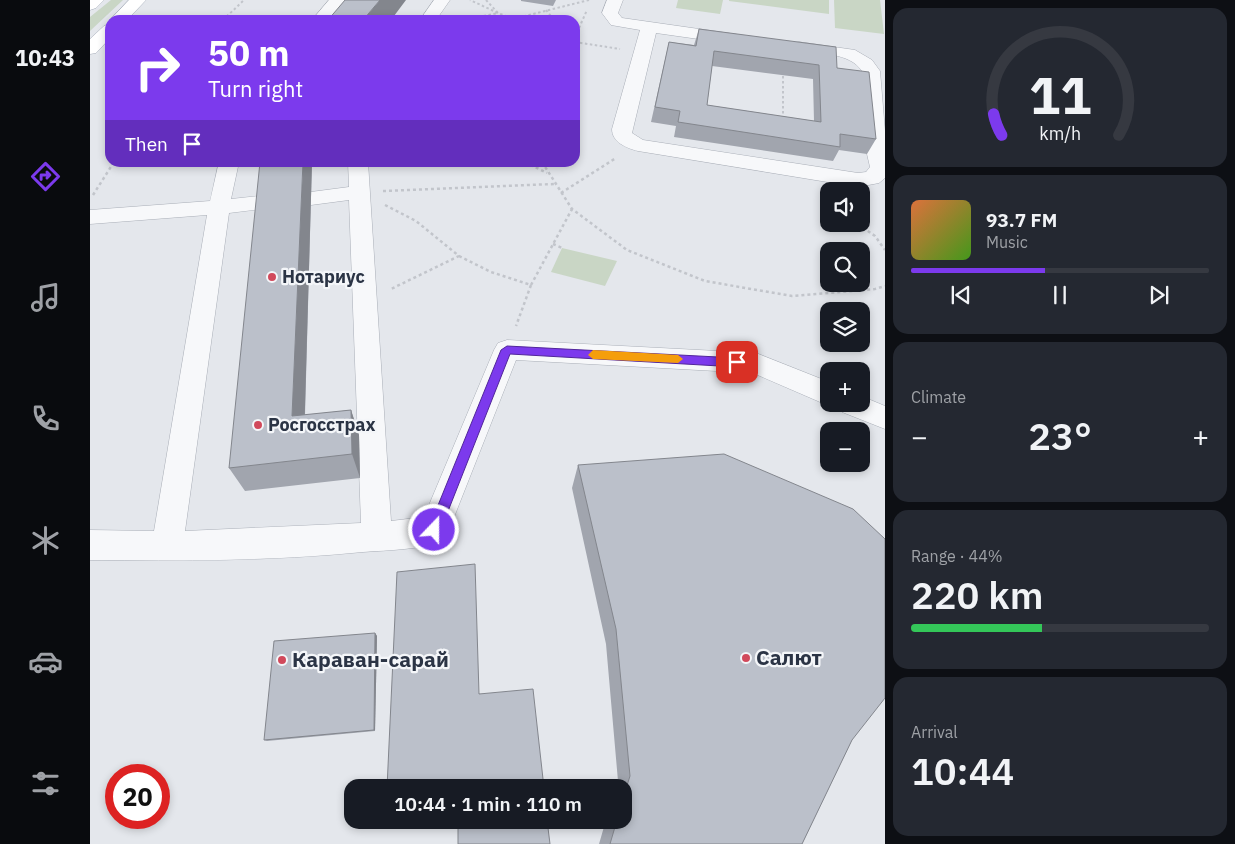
<!DOCTYPE html>
<meta charset="utf-8">
<style>
:root{--surface:#171b24;--page:#242831;--text:#f1f3f6;--muted:#9ea1a6;--line:#363941;--accent:#7c3aed}
body{margin:0;font-family:"IBM Plex Sans",sans-serif;background:var(--page);color:var(--text);height:100vh;display:flex;flex-direction:column;font-size:19px;white-space:nowrap}
*{box-sizing:border-box;margin:0}
p{font-size:16px;color:var(--muted)}
.icon{flex:none;width:28px;height:28px;fill:none;stroke:currentColor;stroke-width:2;stroke-linecap:round;stroke-linejoin:round}
.map{position:relative;flex:1;overflow:hidden}
.side{display:flex;flex-direction:column;gap:8px;padding:8px;background:#0d0f14;width:350px}
.side>*{flex:none}
.guide{position:absolute;left:15px;top:15px;width:475px;height:152px;border-radius:15px;box-shadow:0 2px 8px #0003;background:#7c3aed;color:#fff;overflow:hidden}
.buttons{position:absolute;left:730px;top:182px;display:grid;gap:10px}
.buttons a{display:grid;place-items:center;width:50px;height:50px;border-radius:10px;background:var(--surface);box-shadow:0 2px 8px #0003;font-size:25px}
.speed{position:absolute;left:15px;top:764px;display:flex;gap:10px;font-size:25px;font-weight:700;text-align:center}
.speed>*{display:grid;place-content:center;width:65px;height:65px;border-radius:50%;background:var(--surface);box-shadow:0 2px 8px #0003;line-height:1}
.speed .limit{border:8px solid #d22;background:#fff;color:#111}
.pin{position:absolute;display:grid;place-items:center;width:42px;height:42px;color:#fff;margin:-21px;border-radius:10px;box-shadow:0 2px 8px #0006}
.me{position:absolute;width:55px;margin:-28px;rotate:22deg;stroke-linejoin:round;filter:drop-shadow(0 0 4px #0008)}
.turn{display:flex;align-items:center;gap:18px;height:105px;padding:0 20px;font-size:22px}
.turn .icon{width:65px;height:65px;stroke-width:2.5}
.turn b{display:block;font-size:35px;line-height:42px}
.then{display:flex;align-items:center;height:48px;padding:0 20px;background:#0003;gap:10px;font-size:19px}
.big{font-size:38px;font-weight:600;line-height:1.1}
.side .card{flex:1;display:flex;flex-direction:column;justify-content:center;gap:8px;min-width:0;padding:0 18px;border-radius:15px;background:var(--page)}
.side .dial{align-items:center;gap:0}
.dial svg{height:130px;overflow:visible;fill:none;stroke:var(--line);stroke-width:7;stroke-linecap:round;text-anchor:middle}
.dial text{fill:var(--text);stroke:none}
.song{display:flex;align-items:center;gap:15px}
.cover{width:60px;height:60px;border-radius:8px;background:linear-gradient(135deg,hsl(20 70% 55%),hsl(100 70% 35%))}
.played{height:5px;border-radius:2px;background:linear-gradient(90deg,var(--accent) 45%,var(--line) 45%)}
.keys{display:flex;justify-content:space-around;direction:ltr}
.heat{display:flex;justify-content:space-between;align-items:center;font-size:28px;direction:ltr}
.charge{height:8px;border-radius:4px;background:linear-gradient(90deg,#34c759 44%,var(--line) 0)}
.trip{position:absolute;left:254px;top:779px;width:288px;height:50px;border-radius:15px;background:var(--surface);box-shadow:0 2px 8px #0003;font-weight:600;line-height:50px;text-align:center}
main{display:flex;flex:1;min-height:0}
.tabs{display:flex;flex-direction:column;width:90px;justify-content:space-around;align-items:center;background:#090b0e;color:var(--muted)}
.tabs .icon{width:35px;height:35px}
.tabs .on{color:var(--accent)}
.tabs b{font-size:22px;color:var(--text)}
.map>svg:first-child{display:block}
.green{fill:#c9d6c5}
.lines{fill:none;stroke-linecap:round;stroke-linejoin:round}
.minor-casing{stroke:#a9aeb7;stroke-width:1}
.major-casing{stroke:#a3abb8;stroke-width:1}
.path-far1{stroke:#c2c5cb;stroke-width:2;stroke-dasharray:2.5 2.5;stroke-linecap:butt}
.path{stroke:#c2c5cb;stroke-width:2.5;stroke-dasharray:3 3;stroke-linecap:butt}
.minor{fill:#f7f8fa;fill-rule:evenodd}
.major{fill:#fff;fill-rule:evenodd}
.wall{fill:#a1a5ae;fill-rule:evenodd}
.shaded-wall{fill:#83868d}
.building{fill:#bbc0ca;stroke:#83868d;fill-rule:evenodd}
.route{fill:#7c3aed;stroke:#51269a}
.slow{fill:#f59e0b}
.poi-dot{fill:#d1495b;stroke:#f4f6f9;stroke-width:2}
.labels{text-anchor:middle;stroke-width:4.5;stroke-linejoin:round;paint-order:stroke}
.poi-label{font-size:18px;font-weight:bold;fill:#2b3445;stroke:#f4f6f9;text-anchor:start}
.near-poi-label{font-size:21px;font-weight:bold;fill:#2b3445;stroke:#f4f6f9;text-anchor:start}
</style>
<main>
<nav class="tabs">
<b>10:43</b>
<svg class="icon on" aria-label="directions" viewBox="0 0 24 24"><path d="M12 3l9 9-9 9-9-9zM9 14v-3h6M13 9l2 2-2 2"/></svg>
<svg class="icon" aria-label="music" viewBox="0 0 24 24"><path d="M9 18V5l10-2v13"/><circle cx="6" cy="18" r="3"/><circle cx="16" cy="16" r="3"/></svg>
<svg class="icon" aria-label="phone" viewBox="0 0 24 24"><path d="M5 4h4l2 5-3 2q2 4 5 5l2-3 5 2v4C11 20 4 13 5 4z"/></svg>
<svg class="icon" aria-label="climate" viewBox="0 0 24 24"><path d="M12 3v18M4 7l16 10M4 17L20 7"/></svg>
<svg class="icon" aria-label="car" viewBox="0 0 24 24"><path d="M5 17H2v-5l4-1 3-4h7l3 4 3 1v5h-3M9 17h6M6 11h13"/><circle cx="7" cy="17" r="2"/><circle cx="17" cy="17" r="2"/></svg>
<svg class="icon" aria-label="filters" viewBox="0 0 24 24"><path d="M4 7h16M4 17h16"/><circle cx="9" cy="7" r="2"/><circle cx="15" cy="17" r="2"/></svg>
</nav>
<div class="map">
<svg width="795" height="844" viewBox="0 0 795 844">
<rect width="100%" height="100%" fill="#e4e7ec"/>
<g class="green">
<path d="M21 0H33L0 31V17Z"/>
<path d="M588 0H633L630 14 586 8Z"/>
<path d="M639 0H739V14L639 1Z"/>
<path d="M744 0H790L794 34 745 28Z"/>
<path d="M472 248 527 261 515 286 461 272Z"/>
</g>
<g class="lines">
<g class="minor-casing">
<g id="minor">
<path d="M239 0H256L239 20H222Z"/>
<path d="M344 0H360L346 20H330Z"/>
<path d="M517 0H533L528 13 532 18 644 34 650 35 652 39 650 43 644 44 566 33 542 133 553 140 768 173 776 172 780 167 777 154 772 71C759 52 730 54 709 52L703 51 701 47 703 43 709 42 765 50 782 60 790 71 795 131V178L789 183 768 187 548 151C536 148 522 142 522 129L550 30 521 25 512 13Z"/>
<path d="M129 162H149L141 199 179 195 187 197 190 202 187 207 139 213 95 531 271 523 259 200 221 205 213 203 210 198 213 193 259 187 258 162H278L301 521 334 517 404 350 408 343 417 340 666 353 739 382V404H742L730 402 663 373 426 360 355 540C330 550 299 550 273 552 182 561 91 561 0 560V530L64 531 117 215 0 224V210L120 201Z"/>
<path d="M771 396 795 406V429L752 412 749 404H771Z"/>
</g>
</g>
<g class="major-casing">
<g id="major">
<path d="M0 0H14L6 8 0 10Z"/>
<path d="M39 0H56L37 20H20Z"/>
<path d="M20 24V38L6 53 0 54V39L14 26Z"/>
</g>
</g>
<g class="path-far1">
<path d="M396 0 408 13 426 20"/>
<path d="M456 10 464 20"/>
<path d="M133 20 154 0"/>
<path d="M374 20 408 13 380 0"/>
<path d="M419 20 499 0"/>
<path d="M485 37 497 10"/>
<path d="M485 42 530 49"/>
<path d="M693 76V120"/>
</g>
<g class="path">
<path d="M435 162 457 173"/>
<path d="M452 162 482 209 537 250 615 281 702 296 785 289 795 286"/>
<path d="M293 191 464 184"/>
<path d="M471 193 526 158"/>
<path d="M3 195 24 162"/>
<path d="M295 205 326 221 369 256 301 289"/>
<path d="M768 224 785 236 795 250"/>
<path d="M463 244 472 248"/>
<path d="M369 256 401 272 441 285 426 326"/>
<path d="M441 285 482 209"/>
</g>
<use href="#minor" class="minor"/>
<use href="#major" class="major"/>
</g>
<g class="wall">
<path d="M431 0H466L463 6 431 1Z"/>
<path d="M609 29 747 68 786 139 777 154 749 150 743 161 584 137 586 126 561 122 579 42 604 45ZM622 66 723 79 724 121 617 105Z"/>
<path d="M222 162 215 415 261 410 269 435 270 478 155 491 139 468Z"/>
<path d="M488 465 762 740 712 844H509L516 820H532V788H526L528 781 516 644 482 488Z"/>
<path d="M285 633 287 636 285 731 177 741 174 740Z"/>
<path d="M389 693 454 788H297Z"/>
</g>
<g class="shaded-wall">
<path d="M290 0H316L301 20H273Z"/>
<path d="M213 162H222L214 441 202 416Z"/>
<path d="M261 410 269 435 270 478 262 454Z"/>
<path d="M285 633 287 636 285 731 284 730Z"/>
</g>
<g class="building">
<path d="M255 0H290L273 20H238Z"/>
<path d="M609 29 746 47 747 68 779 72 786 139 750 134V147L588 122 590 111 565 107 579 42 606 46ZM624 51 729 65 731 122 617 105Z"/>
<path d="M170 162H213L202 416 261 410 262 454 139 468Z"/>
<path d="M634 454 763 509 795 539V698L762 740 712 844H520L527 820H532V801L540 776 526 629 488 465Z"/>
<path d="M385 564 389 694 443 689 454 788H367V783L330 788H297L307 572Z"/>
<path d="M285 633 284 730 174 740 184 641Z"/>
<path d="M368 820H457L460 844H368Z"/>
</g>
<path class="route" d="M417 346 647 358 652 362 647 367 420 354 349 534H340L338 530 411 350Z"/>
<path class="slow" d="M503 350 588 355 593 359 588 363 503 359 498 355Z"/>
<g class="poi-dot">
<circle cx="182" cy="277" r="5"/>
<circle cx="168" cy="425" r="5"/>
<circle cx="656" cy="658" r="5"/>
<circle cx="192" cy="660" r="5"/>
</g>
<g class="labels">
<g class="poi-label">
<text x="192" y="283">Нотариус</text>
<text x="178" y="431">Росгосстрах</text>
</g>
<g class="near-poi-label">
<text x="666" y="665">Салют</text>
<text x="202" y="667">Караван-сарай</text>
</g>
</g>
</svg>
<div class="buttons">
<a><svg class="icon" aria-label="sound" viewBox="0 0 24 24"><path d="M4 9h4l5-4v14l-5-4H4zM17 9q2 3 0 6"/></svg></a>
<a><svg class="icon" aria-label="search" viewBox="0 0 24 24"><circle cx="10" cy="10" r="6"/><path d="M15 15l6 6"/></svg></a>
<a><svg class="icon" aria-label="layers" viewBox="0 0 24 24"><path d="M12 4l9 5-9 5-9-5zM3 14l9 5 9-5"/></svg></a>
<a>+</a>
<a>−</a>
</div>
<div class="speed"><div class="limit">20</div></div>
<div class="pin" style="left:647px;top:362px;background:#d93025"><svg class="icon" aria-label="arrive" viewBox="0 0 24 24"><path d="M6 21V4h12l-3 4 3 4H6"/></svg></div>
<svg class="me" style="left:344px;top:530px" viewBox="-20 -20 40 40"><circle r="17" fill="#7c3aed" stroke="#fff" stroke-width="3"/><path d="M0-11L8 9 0 5-8 9z" fill="#fff"/></svg>
<div class="trip">10:44 · 1 min · 110 m</div>
<div class="guide">
<div class="turn"><svg class="icon" aria-label="right" viewBox="0 0 24 24"><path d="M7 20v-9h11M14 6l5 5-5 5"/></svg><div><b>50 m</b>Turn right</div></div>
<div class="then">Then<svg class="icon" aria-label="arrive" viewBox="0 0 24 24"><path d="M6 21V4h12l-3 4 3 4H6"/></svg></div>
</div>
</div>
<section class="side">
<div class="card dial"><svg viewBox="0 0 100 80">
<path d="M14 69A42 42 0 1 1 86 69"/>
<path d="M14 69A42 42 0 0 1 9 56" stroke="#7c3aed"/>
<text x="50" y="56" font-size="32" font-weight="700">11</text>
<text x="50" y="72" font-size="11">km/h</text>
</svg></div>
<div class="card">
<div class="song"><i class="cover"></i><div><b>93.7 FM</b><p>Music</p></div></div>
<div class="played"></div>
<div class="keys"><svg class="icon" aria-label="previous" viewBox="0 0 24 24"><path d="M18 5L8 12l10 7zM5 5v14"/></svg><svg class="icon" aria-label="pause" viewBox="0 0 24 24"><path d="M8 5v14M16 5v14"/></svg><svg class="icon" aria-label="next" viewBox="0 0 24 24"><path d="M6 5l10 7-10 7zM19 5v14"/></svg></div>
</div>
<div class="card"><p>Climate</p>
<div class="heat"><a>−</a><b class="big">23°</b><a>+</a></div>
</div>
<div class="card"><p>Range · 44%</p><b class="big">220 km</b><div class="charge"></div></div>
<div class="card"><p>Arrival</p><b class="big">10:44</b></div>
</section>
</main>
